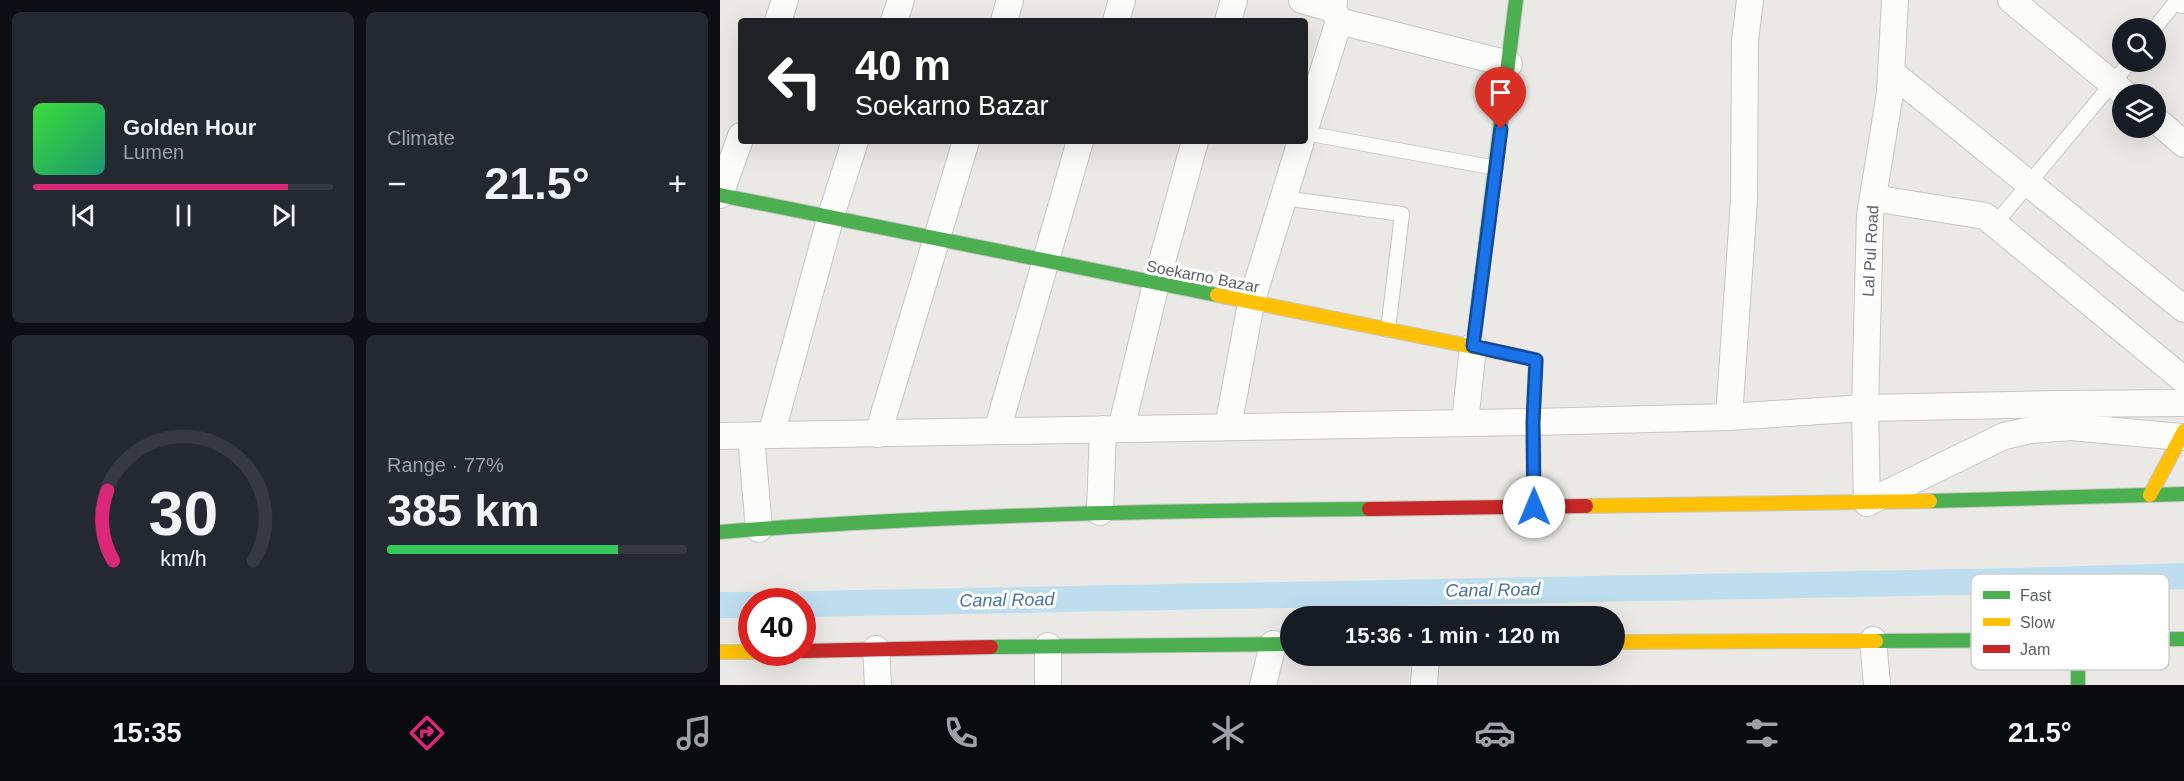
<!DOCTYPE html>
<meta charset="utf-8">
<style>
:root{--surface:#171b24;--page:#242831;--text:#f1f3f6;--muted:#9ea1a6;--line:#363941;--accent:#db2777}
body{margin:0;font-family:Arial,sans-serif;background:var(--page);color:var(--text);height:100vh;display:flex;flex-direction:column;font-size:22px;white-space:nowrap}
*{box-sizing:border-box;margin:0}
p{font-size:20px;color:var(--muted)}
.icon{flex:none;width:33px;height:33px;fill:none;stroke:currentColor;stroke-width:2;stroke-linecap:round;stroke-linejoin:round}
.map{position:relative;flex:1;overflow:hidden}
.details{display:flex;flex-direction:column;gap:12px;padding:12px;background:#0d0f14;width:720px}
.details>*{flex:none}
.top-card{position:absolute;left:18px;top:18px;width:570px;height:126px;border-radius:6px;box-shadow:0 6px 24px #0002;background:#202124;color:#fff;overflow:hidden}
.controls{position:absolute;left:1392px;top:18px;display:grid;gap:12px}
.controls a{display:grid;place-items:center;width:54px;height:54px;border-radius:50%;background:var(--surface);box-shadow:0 6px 24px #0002;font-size:30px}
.speed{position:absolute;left:18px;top:588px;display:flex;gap:12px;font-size:30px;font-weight:700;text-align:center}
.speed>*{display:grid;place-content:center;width:78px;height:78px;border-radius:50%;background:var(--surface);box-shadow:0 6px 24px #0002;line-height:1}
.speed .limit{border:9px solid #d22;background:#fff;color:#111}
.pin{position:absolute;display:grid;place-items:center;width:51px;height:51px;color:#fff;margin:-62px -26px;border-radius:50% 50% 50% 0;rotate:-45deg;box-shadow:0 0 6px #0007}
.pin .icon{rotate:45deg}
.me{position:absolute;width:66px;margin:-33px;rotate:0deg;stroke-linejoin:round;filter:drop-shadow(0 0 4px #0008)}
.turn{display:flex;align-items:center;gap:21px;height:126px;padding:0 18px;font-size:27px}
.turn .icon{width:78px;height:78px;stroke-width:2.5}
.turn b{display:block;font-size:42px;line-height:51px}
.big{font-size:45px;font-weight:700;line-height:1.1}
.details .widget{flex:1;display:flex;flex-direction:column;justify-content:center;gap:9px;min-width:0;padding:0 21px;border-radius:9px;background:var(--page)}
.details .dial{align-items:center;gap:0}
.dial svg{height:156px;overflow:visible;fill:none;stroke:var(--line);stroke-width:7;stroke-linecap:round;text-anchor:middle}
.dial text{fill:var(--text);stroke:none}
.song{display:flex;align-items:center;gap:18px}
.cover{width:72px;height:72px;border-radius:9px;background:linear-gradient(135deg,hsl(120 70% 55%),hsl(160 70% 35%))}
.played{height:6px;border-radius:3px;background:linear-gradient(90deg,var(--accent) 85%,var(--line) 85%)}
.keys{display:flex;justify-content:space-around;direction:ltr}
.heat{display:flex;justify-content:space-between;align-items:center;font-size:33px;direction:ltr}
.charge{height:9px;border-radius:4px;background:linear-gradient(90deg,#34c759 77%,var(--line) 0)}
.details .tiles{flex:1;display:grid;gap:12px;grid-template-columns:repeat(2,1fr)}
.trip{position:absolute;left:560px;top:606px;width:345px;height:60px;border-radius:30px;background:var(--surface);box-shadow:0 6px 24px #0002;font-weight:700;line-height:60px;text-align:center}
.tabs{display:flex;height:96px;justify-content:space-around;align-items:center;background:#090b0e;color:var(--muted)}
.tabs .icon{width:42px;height:42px}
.tabs .on{color:var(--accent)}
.tabs b{font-size:27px;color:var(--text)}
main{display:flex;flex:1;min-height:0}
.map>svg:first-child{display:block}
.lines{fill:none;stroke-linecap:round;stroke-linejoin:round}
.canal{stroke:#bedef0;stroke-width:26}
.lane-casing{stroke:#c6c6c6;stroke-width:16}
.street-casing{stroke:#c6c6c6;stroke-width:28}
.fast-casing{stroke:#c5c6c6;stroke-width:16}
.slow-casing{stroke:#c5c6c6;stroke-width:16}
.jam-casing{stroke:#c5c6c6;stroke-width:16}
.lane{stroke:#fcfcfb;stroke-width:14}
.street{stroke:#fcfcfb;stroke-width:26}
.fast{stroke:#4caf50;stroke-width:14}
.slow{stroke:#ffc107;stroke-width:14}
.jam{stroke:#c62828;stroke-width:14}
.route-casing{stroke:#114b97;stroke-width:15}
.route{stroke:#1a73e8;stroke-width:10}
.labels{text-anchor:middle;stroke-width:6;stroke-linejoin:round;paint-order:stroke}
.street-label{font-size:16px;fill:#5b5f62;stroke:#fff}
.water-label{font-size:18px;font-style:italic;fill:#47769c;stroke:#fff}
.key{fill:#fff;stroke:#cecfd0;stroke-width:1.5}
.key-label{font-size:16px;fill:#5b5f62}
</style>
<main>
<section class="details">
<div class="tiles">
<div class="widget">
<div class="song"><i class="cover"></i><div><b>Golden Hour</b><p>Lumen</p></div></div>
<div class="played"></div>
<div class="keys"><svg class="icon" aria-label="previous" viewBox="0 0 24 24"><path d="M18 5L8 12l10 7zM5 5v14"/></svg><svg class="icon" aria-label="pause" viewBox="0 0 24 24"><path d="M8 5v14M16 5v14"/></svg><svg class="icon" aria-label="next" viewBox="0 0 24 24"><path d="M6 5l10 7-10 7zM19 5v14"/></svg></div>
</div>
<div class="widget"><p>Climate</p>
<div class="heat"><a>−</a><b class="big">21.5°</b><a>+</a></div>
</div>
<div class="widget dial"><svg viewBox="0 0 100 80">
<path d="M14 69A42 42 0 1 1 86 69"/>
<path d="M14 69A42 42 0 0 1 11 33" stroke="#db2777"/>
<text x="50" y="56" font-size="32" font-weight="700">30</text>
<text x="50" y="72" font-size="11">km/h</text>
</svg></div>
<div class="widget"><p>Range · 77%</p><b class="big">385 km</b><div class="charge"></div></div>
</div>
</section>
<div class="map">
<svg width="1464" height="685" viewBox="0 0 1464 685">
<rect width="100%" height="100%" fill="#eae9e5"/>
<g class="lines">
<g class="canal">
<path d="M82 604 1298 581 1464 576"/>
<path d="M0 605H32"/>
</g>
<g class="lane-casing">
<g id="lane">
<path d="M1435 28 1457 0"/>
<path d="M585 133 776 168"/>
<path d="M563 198 682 214 668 330"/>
<path d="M1275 224 1410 62"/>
</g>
</g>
<g class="street-casing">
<g id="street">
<path d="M582 0 613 9"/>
<path d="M614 0 613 9 619 21 789 64"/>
<path d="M1175 0 1170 93 1150 215 1145 408 1147 503 1284 436 1311 430 1351 427 1461 437"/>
<path d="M1291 0 1405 94"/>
<path d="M1463 0H1464"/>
<path d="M58 21 65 0"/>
<path d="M174 21 181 0"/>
<path d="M284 21 290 0"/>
<path d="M396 21 402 0"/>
<path d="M508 21 514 0"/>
<path d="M1172 73 1464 309"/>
<path d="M1436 120 1464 144"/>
<path d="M585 129 619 21"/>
<path d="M0 195 21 136"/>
<path d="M1153 198 1265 216 1464 380"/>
<path d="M1009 417 1024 200 1025 41 1030 0"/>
<path d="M745 423 753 346"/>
<path d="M508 427 531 303 581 141"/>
<path d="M401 429 436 284 475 141"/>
<path d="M277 431 360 141"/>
<path d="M158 434 246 141"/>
<path d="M51 435 110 219 135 141"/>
<path d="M0 436 813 422 1009 417 1145 408 1338 404 1464 403"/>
<path d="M31 436 39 529"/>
<path d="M380 512 383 429"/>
<path d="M1153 640 1157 685"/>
<path d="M328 646V685"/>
<path d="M156 649 158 685"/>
<path d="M543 685 553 644"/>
<path d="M704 685 706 656"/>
</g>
</g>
<g class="fast-casing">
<g id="fast">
<path d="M0 195 497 295"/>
<path d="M753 346 796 0"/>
<path d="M1210 501 1464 494"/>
<path d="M0 532C216 515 432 511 649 509"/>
<path d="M1358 640V685"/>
<path d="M1156 641 1464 639"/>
<path d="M271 647 570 644"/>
</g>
</g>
<g class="slow-casing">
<g id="slow">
<path d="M497 295 773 351"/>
<path d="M1430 495 1464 431"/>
<path d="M866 506 1210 501"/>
<path d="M894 642 1156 641"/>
<path d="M0 652H32"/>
</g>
</g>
<g class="jam-casing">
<g id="jam">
<path d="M773 351 816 360 813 422 814 507"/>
<path d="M649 509 866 506"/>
<path d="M82 651 271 647"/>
</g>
</g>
<use href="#lane" class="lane"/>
<use href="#street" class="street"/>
<use href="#fast" class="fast"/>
<use href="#slow" class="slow"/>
<use href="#jam" class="jam"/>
</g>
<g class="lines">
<g class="route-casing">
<path id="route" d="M781 129 753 346 816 360 813 422 814 507"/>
</g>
<use href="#route" class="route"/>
</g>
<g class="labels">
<g class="street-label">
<text transform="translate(1150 251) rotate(-87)" y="6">Lal Pul Road</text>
<text transform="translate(483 276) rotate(11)" y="6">Soekarno Bazar</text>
</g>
<g class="water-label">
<text transform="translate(773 590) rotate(-1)" y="6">Canal Road</text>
<text transform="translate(287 600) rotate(-1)" y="6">Canal Road</text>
</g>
</g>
<rect x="1251" y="574" width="198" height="96" rx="9" class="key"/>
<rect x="1263" y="591" width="27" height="8" fill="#4caf50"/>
<rect x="1263" y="618" width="27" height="8" fill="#ffc107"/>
<rect x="1263" y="645" width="27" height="8" fill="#c62828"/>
<g class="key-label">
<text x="1300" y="601">Fast</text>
<text x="1300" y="628">Slow</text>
<text x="1300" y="655">Jam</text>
</g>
</svg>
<div class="controls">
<a><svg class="icon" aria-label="search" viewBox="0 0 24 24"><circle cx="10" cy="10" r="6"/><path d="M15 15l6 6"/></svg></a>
<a><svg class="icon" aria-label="layers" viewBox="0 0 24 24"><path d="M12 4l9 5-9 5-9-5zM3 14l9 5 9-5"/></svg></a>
</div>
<div class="speed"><div class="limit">40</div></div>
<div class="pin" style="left:781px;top:129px;background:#d93025"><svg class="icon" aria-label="arrive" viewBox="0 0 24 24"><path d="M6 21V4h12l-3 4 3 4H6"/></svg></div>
<svg class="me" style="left:814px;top:507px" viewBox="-20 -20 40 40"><circle r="19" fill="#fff"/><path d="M0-13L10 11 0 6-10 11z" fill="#1a73e8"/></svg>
<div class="trip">15:36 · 1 min · 120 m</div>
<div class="top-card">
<div class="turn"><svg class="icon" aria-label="left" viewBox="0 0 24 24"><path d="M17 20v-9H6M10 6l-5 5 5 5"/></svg><div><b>40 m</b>Soekarno Bazar</div></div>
</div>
</div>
</main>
<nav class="tabs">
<b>15:35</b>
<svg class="icon on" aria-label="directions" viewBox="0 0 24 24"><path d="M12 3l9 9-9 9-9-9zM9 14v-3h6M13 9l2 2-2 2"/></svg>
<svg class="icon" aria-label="music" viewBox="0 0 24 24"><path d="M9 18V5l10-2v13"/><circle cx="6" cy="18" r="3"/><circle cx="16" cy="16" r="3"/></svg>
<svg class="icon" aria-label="phone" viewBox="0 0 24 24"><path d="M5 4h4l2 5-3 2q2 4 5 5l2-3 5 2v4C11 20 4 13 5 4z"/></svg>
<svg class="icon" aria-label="climate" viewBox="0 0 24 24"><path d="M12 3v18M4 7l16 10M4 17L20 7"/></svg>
<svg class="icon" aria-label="car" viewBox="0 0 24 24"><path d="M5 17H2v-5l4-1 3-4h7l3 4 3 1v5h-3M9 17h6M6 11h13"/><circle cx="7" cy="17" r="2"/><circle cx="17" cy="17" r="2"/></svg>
<svg class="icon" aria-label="filters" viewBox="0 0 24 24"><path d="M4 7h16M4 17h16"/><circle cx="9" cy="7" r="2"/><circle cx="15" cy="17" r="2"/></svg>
<b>21.5°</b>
</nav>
